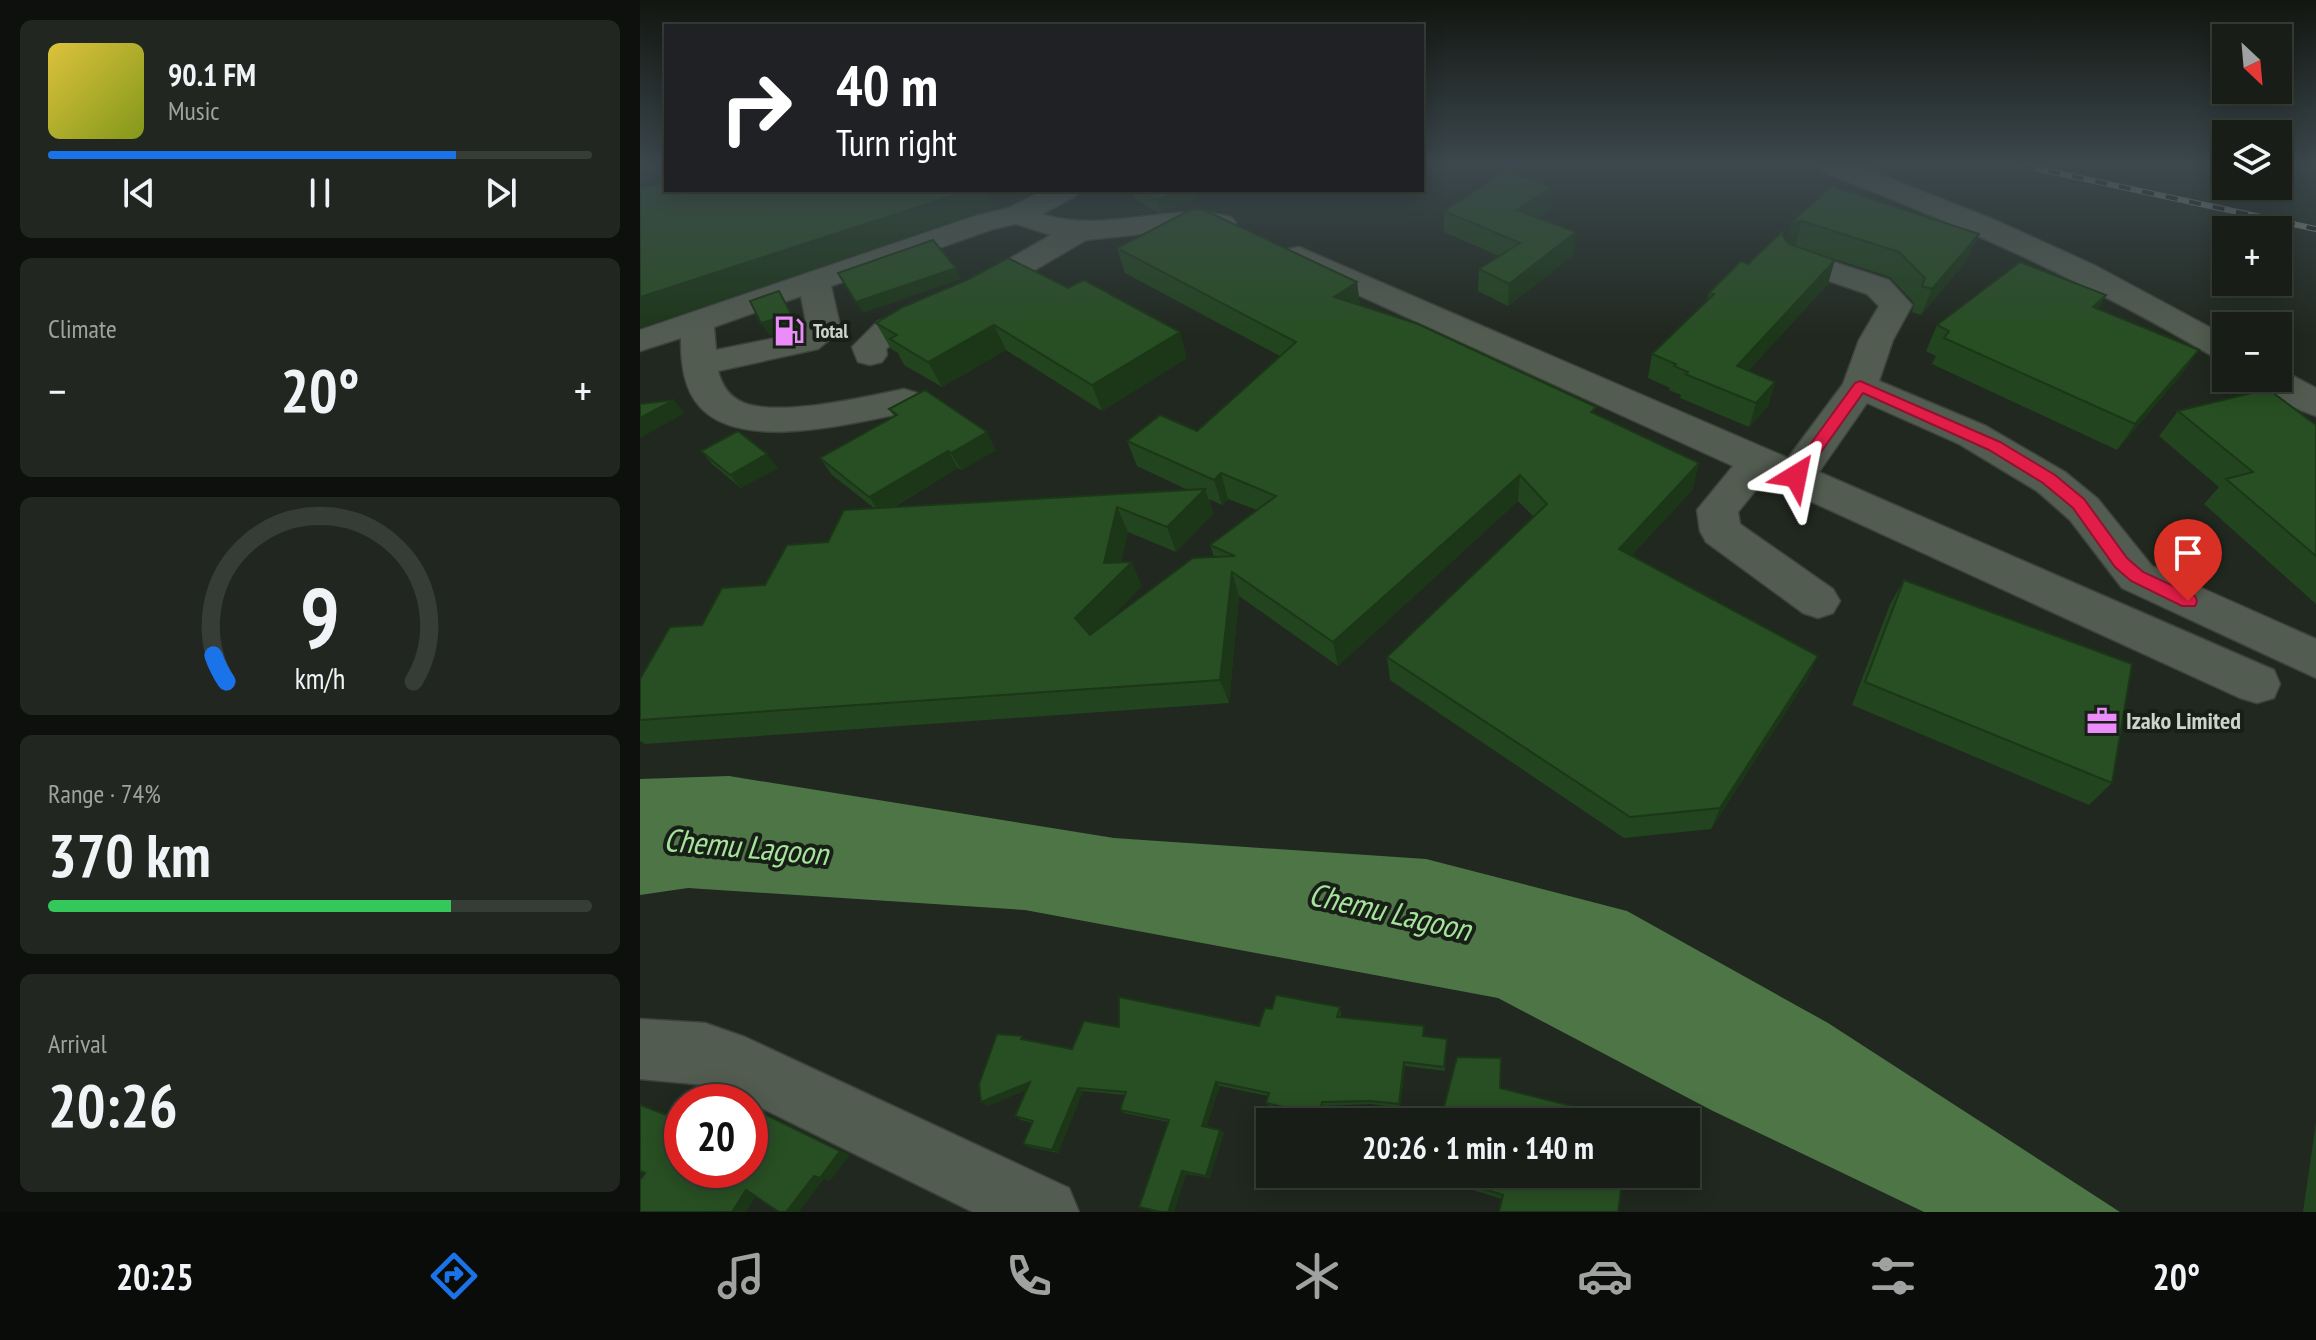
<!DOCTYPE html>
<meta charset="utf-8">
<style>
:root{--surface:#181e17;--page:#212720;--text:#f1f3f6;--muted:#9fa2a1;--line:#363c36;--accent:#1a73e8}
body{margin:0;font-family:"PT Sans Narrow",sans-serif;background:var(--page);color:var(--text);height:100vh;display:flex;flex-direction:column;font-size:30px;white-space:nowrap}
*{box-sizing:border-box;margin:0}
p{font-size:26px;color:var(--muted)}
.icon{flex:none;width:44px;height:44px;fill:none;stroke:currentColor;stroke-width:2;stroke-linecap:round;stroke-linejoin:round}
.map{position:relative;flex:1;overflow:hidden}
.sheet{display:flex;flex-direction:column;gap:20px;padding:20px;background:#0d100d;width:640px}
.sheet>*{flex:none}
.hud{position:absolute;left:24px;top:24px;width:760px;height:168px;border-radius:0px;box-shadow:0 4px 20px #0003,0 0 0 2px var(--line);background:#202124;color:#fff;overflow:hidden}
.needle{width:52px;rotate:154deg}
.controls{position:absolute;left:1572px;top:24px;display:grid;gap:16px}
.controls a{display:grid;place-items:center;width:80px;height:80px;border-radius:0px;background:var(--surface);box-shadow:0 4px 20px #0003,0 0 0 2px var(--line);font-size:40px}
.speed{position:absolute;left:24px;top:1084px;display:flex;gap:16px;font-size:40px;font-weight:700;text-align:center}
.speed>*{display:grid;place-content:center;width:104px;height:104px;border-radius:50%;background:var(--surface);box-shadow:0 4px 20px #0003,0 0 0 2px var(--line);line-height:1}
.speed .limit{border:12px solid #d22;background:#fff;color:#111}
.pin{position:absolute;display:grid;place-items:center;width:68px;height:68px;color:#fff;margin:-82px -34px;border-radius:50% 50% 50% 0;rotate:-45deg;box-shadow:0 0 8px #0007}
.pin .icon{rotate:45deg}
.me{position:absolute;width:88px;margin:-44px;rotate:35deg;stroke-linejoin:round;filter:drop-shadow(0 0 6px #0008)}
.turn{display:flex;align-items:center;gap:28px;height:168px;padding:0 40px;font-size:36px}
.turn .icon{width:104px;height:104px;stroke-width:2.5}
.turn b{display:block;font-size:56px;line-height:68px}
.big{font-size:60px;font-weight:700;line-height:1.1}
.sheet .card{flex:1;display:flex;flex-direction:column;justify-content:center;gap:12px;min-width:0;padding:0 28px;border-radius:12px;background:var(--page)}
.sheet .dial{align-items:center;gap:0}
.dial svg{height:208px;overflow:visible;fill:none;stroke:var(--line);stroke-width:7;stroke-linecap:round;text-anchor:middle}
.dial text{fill:var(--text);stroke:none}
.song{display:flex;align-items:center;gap:24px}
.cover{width:96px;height:96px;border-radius:12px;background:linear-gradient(135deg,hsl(50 70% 55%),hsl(70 70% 35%))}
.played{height:8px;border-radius:4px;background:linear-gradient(90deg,var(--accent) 75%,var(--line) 75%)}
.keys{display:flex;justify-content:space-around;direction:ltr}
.heat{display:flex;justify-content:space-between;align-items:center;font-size:44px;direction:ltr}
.charge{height:12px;border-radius:6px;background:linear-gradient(90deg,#34c759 74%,var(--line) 0)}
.trip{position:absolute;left:616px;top:1108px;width:444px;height:80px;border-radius:0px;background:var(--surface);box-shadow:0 4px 20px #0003,0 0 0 2px var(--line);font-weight:700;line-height:80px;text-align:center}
.dock{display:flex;height:128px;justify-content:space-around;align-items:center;background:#0a0c09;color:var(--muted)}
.dock .icon{width:56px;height:56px}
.dock .current{color:var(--accent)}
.dock b{font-size:36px;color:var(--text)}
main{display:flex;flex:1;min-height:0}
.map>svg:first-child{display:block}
.water{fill:#4d7546}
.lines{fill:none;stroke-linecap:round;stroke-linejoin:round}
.minor-casing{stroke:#3d433c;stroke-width:3}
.minor{fill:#535c51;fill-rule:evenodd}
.rail-casing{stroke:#8d938c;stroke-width:6}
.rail{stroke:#171f16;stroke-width:4;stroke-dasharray:12;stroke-linecap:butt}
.wall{fill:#22441e;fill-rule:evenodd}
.shaded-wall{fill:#1c3718}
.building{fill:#284f23;stroke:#1c3718;stroke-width:2}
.route{fill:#e11d48;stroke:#92132f;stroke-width:2}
.labels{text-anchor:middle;stroke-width:8;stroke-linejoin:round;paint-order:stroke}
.far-poi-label{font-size:20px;font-weight:bold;fill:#ced3cd;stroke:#171f16;text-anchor:start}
.poi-label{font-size:24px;font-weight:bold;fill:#ced3cd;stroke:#171f16;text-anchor:start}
.near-water-label{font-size:32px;font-style:italic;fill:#a6e39c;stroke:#171f16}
</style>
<main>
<section class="sheet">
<div class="card">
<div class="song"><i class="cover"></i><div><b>90.1 FM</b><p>Music</p></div></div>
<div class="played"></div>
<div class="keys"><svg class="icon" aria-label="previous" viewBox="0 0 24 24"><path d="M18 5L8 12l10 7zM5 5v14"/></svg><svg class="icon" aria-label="pause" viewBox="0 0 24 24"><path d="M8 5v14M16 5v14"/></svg><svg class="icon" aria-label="next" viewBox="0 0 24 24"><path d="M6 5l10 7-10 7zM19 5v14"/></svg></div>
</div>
<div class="card"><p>Climate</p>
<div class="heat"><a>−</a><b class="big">20°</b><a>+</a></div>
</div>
<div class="card dial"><svg viewBox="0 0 100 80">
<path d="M14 69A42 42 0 1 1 86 69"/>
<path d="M14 69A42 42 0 0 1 9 59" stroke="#1a73e8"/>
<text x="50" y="56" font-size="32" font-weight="700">9</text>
<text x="50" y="72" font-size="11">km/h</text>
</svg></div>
<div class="card"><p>Range · 74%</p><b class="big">370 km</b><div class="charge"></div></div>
<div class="card"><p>Arrival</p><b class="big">20:26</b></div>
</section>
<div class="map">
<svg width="1676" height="1212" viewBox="0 0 1676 1212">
<rect width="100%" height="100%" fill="#20281f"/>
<path class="water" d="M89 776 474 838 786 859 987 911 1188 1023 1480 1212H1284L1071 1110 858 998 385 910 48 888 0 895V779Z"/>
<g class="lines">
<g class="minor-casing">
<g id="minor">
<path d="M1179 166H1218L1355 220 1454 265 1586 336V360L1574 357C1449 283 1319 224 1183 172Z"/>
<path d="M404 190H440L436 196 402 214C465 235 528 201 591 217L596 223 591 229 581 232 546 229 446 240 340 302 261 336 246 349 247 355 242 362 230 365 218 362 212 347 237 322 318 288 411 235 376 224 353 229 191 286 201 330 178 349 78 371C82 386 89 397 104 403 141 417 225 397 264 389L277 393 282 401 277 409 264 413C212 423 103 452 61 408 43 389 41 362 41 338L0 351V330L335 216 369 208ZM161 296 167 327 155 334 76 350 74 327Z"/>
<path d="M659 247 1148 458 1203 384 1219 340 1239 306 1227 294 1143 265 1139 258 1143 251 1154 249 1249 280 1272 305 1253 340 1239 381 1346 426 1425 472 1458 499 1512 566 1676 639V678L1482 588 1430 520 1397 491 1319 444 1227 403 1179 472 1634 670 1640 684 1634 698 1617 703 1600 698 1124 480 1098 512 1100 524 1193 589 1200 601 1193 613 1178 618 1163 613 1066 542 1060 531 1057 510 1093 466 648 263 644 256 648 249Z"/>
<path d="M1638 368 1676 388V416C1656 410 1627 395 1615 378H1638Z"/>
<path d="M0 1019 65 1023 105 1037 429 1188 439 1212H333L93 1094 65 1085 0 1079Z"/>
</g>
</g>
<use href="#minor" class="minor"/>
<g class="rail-casing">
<path id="rail" d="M1385 166 1676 229"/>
</g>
<use href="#rail" class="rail"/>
</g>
<g class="wall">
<path d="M1191 186 1328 259 1281 315 1272 312 1274 303 1250 277 1154 246 1188 284 1108 371 1135 382 1128 406 1109 427 1040 398 1041 395 1029 390 1030 388 1008 378 1012 354 1067 301 1069 293 1143 236 1146 241 1151 223Z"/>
<path d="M912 187 911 209 898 218 934 255 868 306 838 291 839 269 859 256 804 232V211Z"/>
<path d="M492 190H556L557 198 520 213 494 199Z"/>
<path d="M477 248 717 282 720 305 955 414 1053 489 991 556 1178 656 1167 679 1071 829 984 838 750 680 747 657 894 517 878 501 698 666 599 596 589 703 5 744 0 741V679L62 625 125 585 188 542 234 508 192 475 180 458 254 416 249 409 356 450 321 470 318 468 254 507 548 490 497 466 487 441 557 431 640 356 485 273ZM569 499 582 505 588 499 617 510 570 545 574 557 467 622 502 586 481 562 488 532 536 552 573 514Z"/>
<path d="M1466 295 1458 309 1559 350 1540 376 1477 450 1292 364 1296 356 1286 351 1297 325Z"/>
<path d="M263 307 547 358 462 411 366 350 302 387 264 365 258 353 251 349 236 323Z"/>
<path d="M1538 411 1676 425V604L1564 504 1579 487 1519 436Z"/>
<path d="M61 451 138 468 101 488 72 464Z"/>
<path d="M1264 580 1472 783 1449 805 1212 705 1250 604Z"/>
<path d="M632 1009 701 1011 700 1017 784 1026V1036L807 1039 805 1071 765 1066 760 1108 731 1104 684 1106 683 1112 650 1111 629 1106 626 1103 628 1096 580 1086 566 1127 584 1133 570 1178 546 1174 534 1212H515L499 1207 528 1122 484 1113 480 1110 485 1095 443 1091 418 1153 389 1147 383 1144 392 1123 381 1120 375 1116 386 1090 348 1106 387 1040 432 1049 479 1027 619 1026Z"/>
<path d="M1676 1122V1212H1663Z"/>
<path d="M787 1174H976L975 1181 862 1199 788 1176Z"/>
</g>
<g class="shaded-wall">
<path d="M912 187 911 209 876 232 877 210Z"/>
<path d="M330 190H347L355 208 0 328V297Z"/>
<path d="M542 190H556L557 198 520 213 517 200Z"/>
<path d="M1162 221 1155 246 1144 248 1151 223Z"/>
<path d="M936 232 934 255 868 306 869 284Z"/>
<path d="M1339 234 1328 259 1281 315 1292 289Z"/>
<path d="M1195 260 1188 284 1091 390 1097 366Z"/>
<path d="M316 268 321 279 223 313 216 302Z"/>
<path d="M717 282 720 308 694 297Z"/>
<path d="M139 291 160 328 130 336 121 323Z"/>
<path d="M1466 295 1451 320 1453 307Z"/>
<path d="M354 325 366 350 302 387 288 362Z"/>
<path d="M540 332 547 358 462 411 452 385Z"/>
<path d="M1559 350 1540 376 1477 450 1495 424Z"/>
<path d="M1135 382 1128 406 1109 427 1116 403Z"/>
<path d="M34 400 45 413 0 438V418Z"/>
<path d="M347 432 356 450 321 470 311 453Z"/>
<path d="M308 451 318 468 241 514 229 497Z"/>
<path d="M127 454 138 468 101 488 90 475Z"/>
<path d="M1059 463 1053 489 974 574 979 549Z"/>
<path d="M581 473 588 499 582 505 574 480Z"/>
<path d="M880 475 878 501 698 666 693 642Z"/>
<path d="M565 489 573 514 536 552 527 527Z"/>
<path d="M477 507 488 532 479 574 492 562 502 586 448 642 435 618 464 563Z"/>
<path d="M592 572 599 596 589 703 580 680Z"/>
<path d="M1178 656 1167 679 1071 829 1080 808Z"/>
<path d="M764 1062 765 1066 760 1108 759 1104Z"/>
<path d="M390 1082 396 1086 348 1106 341 1102Z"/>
<path d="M576 1082 580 1086 565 1130 562 1126Z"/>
<path d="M438 1088 443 1091 418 1153 412 1150Z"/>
<path d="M110 1106 210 1155 190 1181 184 1179 159 1212H146L174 1176 110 1107Z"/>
<path d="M580 1130 584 1133 570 1178 566 1176Z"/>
<path d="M542 1171 546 1174 534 1212H528Z"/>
<path d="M106 1190 118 1193 106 1212H92Z"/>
</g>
<g class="building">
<path d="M10 166H26V190H330L0 297V189L23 182Z"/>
<path d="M867 170 912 187 877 210 936 232 869 284 839 269 880 243 804 211Z"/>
<path d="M1191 186 1339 234 1292 289 1282 286 1285 278 1259 252 1162 221 1151 223Z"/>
<path d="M498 190H542L517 200Z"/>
<path d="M552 209 564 210 717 282 694 297 778 324 956 407 951 412 1059 463 979 549 1178 656 1080 808 990 817 747 657 907 504 880 475 693 642 592 572 580 680 0 720V679L30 627 62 625 82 588 125 585 147 545 188 542 204 510 565 489 527 527 477 507 464 563 492 562 435 618 450 635 553 558 595 556 570 545 636 496 581 473 574 480 487 441 520 415 557 431 656 342 477 248Z"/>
<path d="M1145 229 1143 236 1149 244 1195 260 1097 366 1135 382 1116 403 1045 374 1048 372 1034 366 1036 364 1012 354 1074 294 1069 293 1101 261 1108 264Z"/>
<path d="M293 240 316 268 216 302 198 273Z"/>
<path d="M368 258 428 288 444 280 540 332 452 385 354 325 288 362 250 339 257 335 236 323 263 307 329 279Z"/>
<path d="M1380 262 1466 295 1453 307 1559 350 1495 424 1304 338 1309 331 1297 325Z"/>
<path d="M139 291 151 314 121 323 110 301Z"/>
<path d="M1628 389 1676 425V556L1586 479 1613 472 1538 411Z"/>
<path d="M285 390 347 432 311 453 308 451 229 497 180 458 257 415 249 409Z"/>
<path d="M34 400 0 418V404Z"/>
<path d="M98 431 127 454 90 475 61 451Z"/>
<path d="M1264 580 1492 664 1472 783 1225 682Z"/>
<path d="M636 995 700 1007 697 1017 784 1026 783 1036 807 1039 804 1067 764 1062 759 1104 730 1101 682 1102 681 1108H648L626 1103 629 1093 576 1082 562 1126 580 1130 566 1176 542 1171 528 1212H521L499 1207 529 1120 480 1110 486 1092 438 1088 412 1150 383 1144 393 1121 375 1116 390 1082 341 1102 339 1084 357 1034 382 1036 381 1039 432 1049 444 1021 479 1027V997L619 1026 625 1008 632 1009Z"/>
<path d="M817 1057 861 1058 860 1088 959 1113 958 1122H800Z"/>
<path d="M62 1090 85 1098 87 1096 99 1102H53Z"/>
<path d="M0 1105 40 1120 42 1117V1170H110V1107L200 1151 180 1178 174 1176 146 1212H139L106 1190 92 1212H0V1180L5 1173 0 1171Z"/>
<path d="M796 1174H976L975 1181 982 1183 978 1212H859L863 1195Z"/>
</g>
<linearGradient id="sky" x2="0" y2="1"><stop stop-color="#121611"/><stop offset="0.49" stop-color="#3c484d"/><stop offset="1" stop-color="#3c484d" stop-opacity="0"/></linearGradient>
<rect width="1676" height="336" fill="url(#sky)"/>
<path class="route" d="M1220 381 1360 442 1415 475 1444 499 1487 558 1503 572 1555 596 1557 601 1555 606H1542L1491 581 1475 567 1433 508 1403 483 1349 450 1223 393 1161 480H1150V472L1215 383Z"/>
<defs>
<g id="fuel-bare" transform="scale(2.4)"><path d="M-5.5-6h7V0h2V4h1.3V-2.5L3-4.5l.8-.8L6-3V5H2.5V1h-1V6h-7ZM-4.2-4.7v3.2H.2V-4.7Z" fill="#ec8cfb" stroke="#171f16" stroke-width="2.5" paint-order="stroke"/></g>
<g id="office-bare" transform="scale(2.4)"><path d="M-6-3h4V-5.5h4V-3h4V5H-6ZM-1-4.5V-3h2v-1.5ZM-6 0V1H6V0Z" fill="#ec8cfb" stroke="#171f16" stroke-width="2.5" paint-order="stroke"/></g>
</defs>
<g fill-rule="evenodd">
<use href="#fuel-bare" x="149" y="331"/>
<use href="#office-bare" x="1462" y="721"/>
</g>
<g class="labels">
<g class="far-poi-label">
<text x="173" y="338">Total</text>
</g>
<g class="poi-label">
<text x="1486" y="729">Izako Limited</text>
</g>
<g class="near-water-label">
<text transform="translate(106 847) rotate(5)" y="11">Chemu Lagoon</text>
<text transform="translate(750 912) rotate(13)" y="11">Chemu Lagoon</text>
</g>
</g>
</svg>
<div class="controls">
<a><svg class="needle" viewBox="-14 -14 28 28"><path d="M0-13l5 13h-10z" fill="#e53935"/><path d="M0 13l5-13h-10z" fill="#9fa2a1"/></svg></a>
<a><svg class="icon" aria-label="layers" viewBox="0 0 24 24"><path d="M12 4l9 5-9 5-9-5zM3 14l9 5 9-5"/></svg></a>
<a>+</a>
<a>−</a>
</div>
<div class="speed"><div class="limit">20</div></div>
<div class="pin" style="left:1548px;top:601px;background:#d93025"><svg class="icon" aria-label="arrive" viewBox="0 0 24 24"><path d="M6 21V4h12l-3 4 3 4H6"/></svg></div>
<svg class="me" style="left:1156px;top:476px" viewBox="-20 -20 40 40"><path d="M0-17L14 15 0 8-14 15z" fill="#e11d48" stroke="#fff" stroke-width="4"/></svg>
<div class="trip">20:26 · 1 min · 140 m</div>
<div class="hud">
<div class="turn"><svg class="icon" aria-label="right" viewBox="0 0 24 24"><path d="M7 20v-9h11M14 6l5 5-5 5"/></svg><div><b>40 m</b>Turn right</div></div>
</div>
</div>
</main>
<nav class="dock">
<b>20:25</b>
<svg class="icon current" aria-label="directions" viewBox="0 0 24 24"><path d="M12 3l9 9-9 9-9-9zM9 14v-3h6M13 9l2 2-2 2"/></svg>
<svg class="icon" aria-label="music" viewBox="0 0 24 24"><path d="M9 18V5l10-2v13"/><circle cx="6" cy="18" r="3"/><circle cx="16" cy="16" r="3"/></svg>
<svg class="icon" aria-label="phone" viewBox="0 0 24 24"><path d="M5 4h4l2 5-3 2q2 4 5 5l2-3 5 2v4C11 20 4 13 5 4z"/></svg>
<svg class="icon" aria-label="climate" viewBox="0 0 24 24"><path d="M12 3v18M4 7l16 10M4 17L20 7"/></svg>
<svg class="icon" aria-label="car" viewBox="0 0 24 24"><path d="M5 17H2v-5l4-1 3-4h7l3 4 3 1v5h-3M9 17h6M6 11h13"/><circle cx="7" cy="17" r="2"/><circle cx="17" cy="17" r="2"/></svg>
<svg class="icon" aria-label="filters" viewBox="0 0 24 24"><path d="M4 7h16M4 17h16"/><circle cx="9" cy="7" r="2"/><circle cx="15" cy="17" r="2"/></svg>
<b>20°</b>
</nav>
